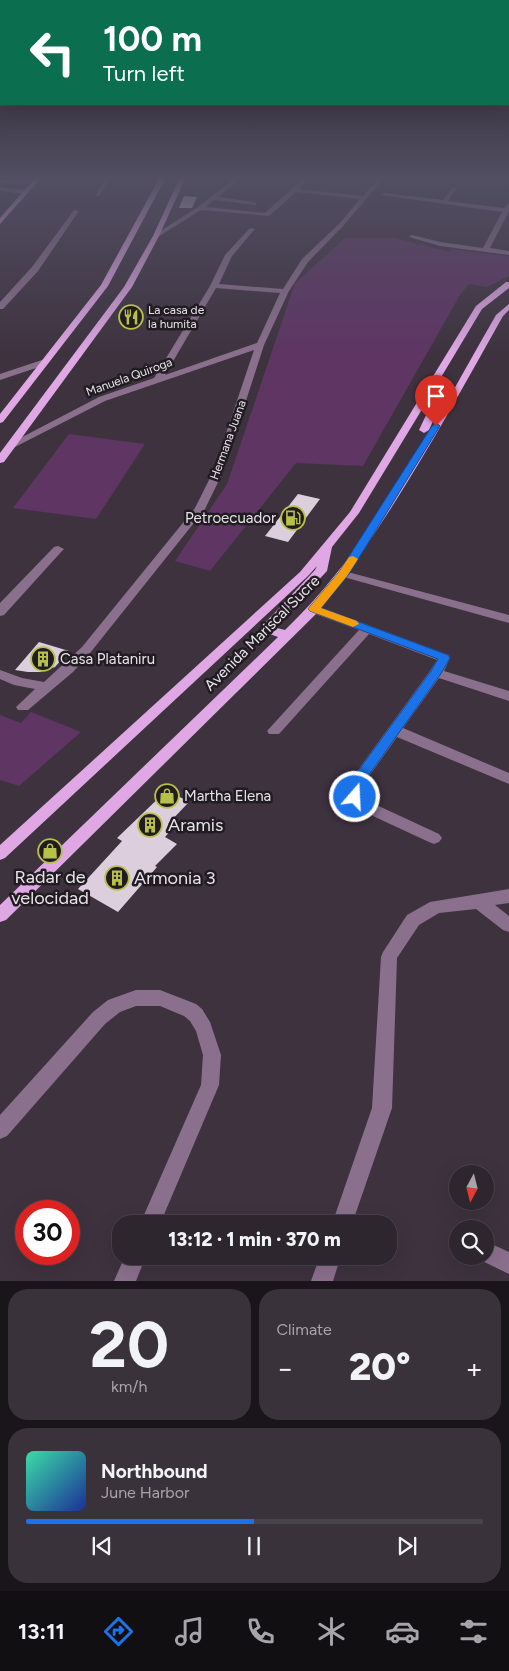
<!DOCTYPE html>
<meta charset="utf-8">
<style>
:root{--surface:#2e262f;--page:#3a323b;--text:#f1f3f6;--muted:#a7a5aa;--line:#49434b;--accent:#1a73e8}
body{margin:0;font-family:Figtree,sans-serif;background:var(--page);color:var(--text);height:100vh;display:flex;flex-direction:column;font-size:19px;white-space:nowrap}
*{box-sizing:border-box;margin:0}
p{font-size:16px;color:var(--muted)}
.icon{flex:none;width:28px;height:28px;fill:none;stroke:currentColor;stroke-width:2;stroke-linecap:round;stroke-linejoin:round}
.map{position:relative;height:1281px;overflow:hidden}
.sheet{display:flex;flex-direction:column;gap:8px;padding:8px;background:#19151a;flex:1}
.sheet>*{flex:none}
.banner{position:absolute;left:0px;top:0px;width:510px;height:105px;box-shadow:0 5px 20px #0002,0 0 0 1px var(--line);background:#0b6e4f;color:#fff;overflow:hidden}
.needle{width:32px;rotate:187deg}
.controls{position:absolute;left:449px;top:1165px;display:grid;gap:10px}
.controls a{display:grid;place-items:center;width:45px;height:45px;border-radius:50%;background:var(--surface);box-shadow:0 5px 20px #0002,0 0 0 1px var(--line);font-size:25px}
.speed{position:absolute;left:15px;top:1200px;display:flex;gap:10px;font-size:25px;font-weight:700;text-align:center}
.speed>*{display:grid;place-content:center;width:65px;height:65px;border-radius:50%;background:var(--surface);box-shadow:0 5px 20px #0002,0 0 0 1px var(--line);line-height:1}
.speed .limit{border:8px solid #d22;background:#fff;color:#111}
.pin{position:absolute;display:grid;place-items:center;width:42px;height:42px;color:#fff;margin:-51px -21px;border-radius:50% 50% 50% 0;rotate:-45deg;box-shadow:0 0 5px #0007}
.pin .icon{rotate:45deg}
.me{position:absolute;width:55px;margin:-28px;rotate:19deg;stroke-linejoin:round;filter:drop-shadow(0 0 4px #0008)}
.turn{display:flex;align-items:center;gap:18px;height:105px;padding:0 20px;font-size:22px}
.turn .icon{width:65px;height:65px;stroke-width:2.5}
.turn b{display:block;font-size:35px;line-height:42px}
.big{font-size:38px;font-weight:800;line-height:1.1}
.sheet .tile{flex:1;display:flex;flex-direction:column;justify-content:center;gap:8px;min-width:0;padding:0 18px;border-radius:20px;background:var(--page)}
.sheet .dial{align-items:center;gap:0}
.dial b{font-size:65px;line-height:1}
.song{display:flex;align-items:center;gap:15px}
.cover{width:60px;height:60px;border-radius:8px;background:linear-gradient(135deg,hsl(160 70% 55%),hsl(230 70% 35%))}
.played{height:5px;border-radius:2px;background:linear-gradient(90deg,var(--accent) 50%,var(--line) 50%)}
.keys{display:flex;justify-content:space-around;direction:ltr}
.heat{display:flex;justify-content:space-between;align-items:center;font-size:28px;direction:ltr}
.sheet .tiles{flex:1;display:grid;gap:8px;grid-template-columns:1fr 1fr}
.tile:last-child{grid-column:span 2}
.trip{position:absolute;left:112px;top:1215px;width:285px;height:50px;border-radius:20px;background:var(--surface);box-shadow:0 5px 20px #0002,0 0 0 1px var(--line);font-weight:800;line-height:50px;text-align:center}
.tabs{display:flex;height:80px;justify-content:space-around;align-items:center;background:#120f13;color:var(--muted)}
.tabs .icon{width:35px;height:35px}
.tabs .active{color:var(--accent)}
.tabs b{font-size:22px;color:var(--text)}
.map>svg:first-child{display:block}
.green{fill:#5e3563}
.building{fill:#ddcede}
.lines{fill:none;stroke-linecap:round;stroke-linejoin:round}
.minor{fill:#8b708e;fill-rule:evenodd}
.major{fill:#dfa7e4;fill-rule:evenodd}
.route{fill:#1a73e8;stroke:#114b97}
.slow{fill:#f59e0b}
.labels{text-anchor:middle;stroke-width:5;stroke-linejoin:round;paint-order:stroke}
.far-poi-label{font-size:12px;fill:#e9e2ea;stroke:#211c22;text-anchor:start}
.far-street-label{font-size:12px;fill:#e9e2ea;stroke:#211c22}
.poi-label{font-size:15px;fill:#e9e2ea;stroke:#211c22;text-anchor:start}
.street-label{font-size:15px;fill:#e9e2ea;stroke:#211c22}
.near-poi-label{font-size:18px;fill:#e9e2ea;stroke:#211c22;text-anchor:start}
</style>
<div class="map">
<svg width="509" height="1281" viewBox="0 0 509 1281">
<rect width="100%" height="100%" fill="#3e323f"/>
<g class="green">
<path d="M345 238H395L451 252V249L509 256V276L487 287 469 284 460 295 363 466 296 463 210 571 175 561 227 484 295 283Z"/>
<path d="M69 434 145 444 96 519 13 508Z"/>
<path d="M31 712 81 732 19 786 0 780V715L21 723Z"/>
</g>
<g class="building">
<path d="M184 196 197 197 192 208H179Z"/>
<path d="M298 494 320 499 288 542 265 536Z"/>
<path d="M39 642 69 651 55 667 40 672H28L15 670Z"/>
<path d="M167 790 189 802 168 824 174 827 165 837 177 844 155 866 157 867 118 912 78 889 122 841 117 838Z"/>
</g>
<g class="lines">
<g class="minor">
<path d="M106 177H112L99 196H95Z"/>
<path d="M236 177H243L218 197 254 202 256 203V205L214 200 206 207 265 213 305 177H311L299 189 363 196 379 177H385L344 225 308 262 289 291 264 345 223 472 205 509 90 653 73 672 28 710H18L16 707 35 689 14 685 0 679V670L22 678 44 682 82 647 195 508 213 472 254 350 105 401 15 447 12 448 7 445 99 397 154 378 210 286 225 255 250 228 255 229 232 256 219 284 283 289 302 259 340 223 360 199 296 192 269 216 201 210 158 237H154V235L198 207ZM216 288 280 293 257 343 165 375Z"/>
<path d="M0 179 34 180 37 182 34 184 0 183Z"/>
<path d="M0 187 26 190 29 192 26 194 0 191Z"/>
<path d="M453 187 456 189 448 201 504 208 509 203V211L490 248 509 251V255L440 246 409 237 412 235 440 242 483 248 502 212 381 195 384 193 443 200Z"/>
<path d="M74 210 79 211 38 271 3 309H0V302L32 267Z"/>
<path d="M45 359 48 360V364L0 380V374Z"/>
<path d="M58 546 64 549 62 551 4 615 0 616V603L54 547Z"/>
<path d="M344 571 509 615V623L340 576 338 574Z"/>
<path d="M314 605 449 655 450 658 444 671 509 691V701L439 678 403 728 509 773V784L397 737 362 786V795L370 802 439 834 442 838 439 842 434 844 429 842 360 810 348 797V785L350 781 430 671 437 660 369 634 279 734H269L267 731 359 630 310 612 308 609 310 606Z"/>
<path d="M509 889V903L495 905 509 916V932L503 930 476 909 439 913 419 925 397 958 392 1108 352 1224H332L372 1108 381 957 383 952 407 915 430 902Z"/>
<path d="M136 990H160L196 1004 202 1009 210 1022 221 1055 219 1085 160 1224H140L201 1085 203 1055 196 1031 190 1021 184 1016 160 1006H136L120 1012 105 1024 7 1136 0 1139V1115L93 1012 108 1000Z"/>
<path d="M485 1241 509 1252V1274L478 1259 476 1256H485Z"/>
<path d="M125 1256H146L136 1281H114Z"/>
<path d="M320 1256H341L333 1281H311Z"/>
</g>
<g class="major">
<path d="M36 177H42L0 224V218Z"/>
<path d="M160 177H166L108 286 3 422 0 423V414L101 285Z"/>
<path d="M180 177H186L159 236 132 287 4 462 0 463V453L124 287 153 236Z"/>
<path d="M506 282H509V288L482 309 425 404 438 410 429 430 424 433 419 430 428 411H421L359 513 332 547 327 571 276 625 277 628 285 630C375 544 434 422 496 315L509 304V310L503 316C446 418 390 520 318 612L6 920 0 922V905L278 637 267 633 264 624 315 570 317 566 308 576 5 858 0 860V845L300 572 350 512 476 306Z"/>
</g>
</g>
<linearGradient id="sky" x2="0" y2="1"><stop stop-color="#221c23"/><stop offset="0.5" stop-color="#524f63"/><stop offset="1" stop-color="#524f63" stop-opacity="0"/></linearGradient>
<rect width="509" height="356" fill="url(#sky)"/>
<path class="route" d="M436 423 440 426 349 574 321 608 448 655 450 658 440 675 361 786 362 797 360 800H350C347 795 347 787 350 782L431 671 438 659 310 611 308 609 339 572 432 426Z"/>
<path class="slow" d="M353 556 358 559 347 576 321 608 357 621 359 624 353 627 310 611 308 609 339 572 349 557Z"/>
<defs>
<g id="restaurant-ring" transform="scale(1.25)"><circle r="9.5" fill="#211c22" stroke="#b7c147" stroke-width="1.5"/><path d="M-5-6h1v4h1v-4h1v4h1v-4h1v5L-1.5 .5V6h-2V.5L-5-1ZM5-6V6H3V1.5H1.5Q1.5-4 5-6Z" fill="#b7c147"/></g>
<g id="fuel-ring" transform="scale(1.25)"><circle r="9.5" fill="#211c22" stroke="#b7c147" stroke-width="1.5"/><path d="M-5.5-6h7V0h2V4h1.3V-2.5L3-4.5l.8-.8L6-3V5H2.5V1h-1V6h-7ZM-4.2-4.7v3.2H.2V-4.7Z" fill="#b7c147"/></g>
<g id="building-ring" transform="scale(1.25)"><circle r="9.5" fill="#211c22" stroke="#b7c147" stroke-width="1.5"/><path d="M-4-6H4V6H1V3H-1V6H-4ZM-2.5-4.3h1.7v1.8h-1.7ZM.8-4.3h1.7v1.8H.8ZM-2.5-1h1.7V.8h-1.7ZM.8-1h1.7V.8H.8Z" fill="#b7c147"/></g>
<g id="shop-ring" transform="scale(1.25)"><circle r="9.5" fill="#211c22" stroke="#b7c147" stroke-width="1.5"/><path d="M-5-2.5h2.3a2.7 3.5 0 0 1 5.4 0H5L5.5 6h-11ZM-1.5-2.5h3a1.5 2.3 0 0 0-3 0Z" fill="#b7c147"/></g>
</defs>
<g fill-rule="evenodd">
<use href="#restaurant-ring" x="131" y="317"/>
<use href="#fuel-ring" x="293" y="518"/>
<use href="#building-ring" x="43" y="659"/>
<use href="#shop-ring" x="167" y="796"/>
<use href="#building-ring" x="150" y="825"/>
<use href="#shop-ring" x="50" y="851"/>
<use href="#building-ring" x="117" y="878"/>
</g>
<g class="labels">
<g class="far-poi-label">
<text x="148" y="314">La casa de<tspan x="148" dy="14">la humita</tspan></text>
</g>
<g class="far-street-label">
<text transform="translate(129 377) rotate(-20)" y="4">Manuela Quiroga</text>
<text transform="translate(228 440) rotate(-70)" y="4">Hermana Juana</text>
</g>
<g class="poi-label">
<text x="276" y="523" text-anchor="end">Petroecuador</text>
<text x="60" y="664">Casa Plataniru</text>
<text x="184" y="801">Martha Elena</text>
</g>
<g class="street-label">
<text transform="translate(262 633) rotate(-45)" y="5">Avenida Mariscal Sucre</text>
</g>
<g class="near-poi-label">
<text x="168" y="831">Aramis</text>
<text x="50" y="883" text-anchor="middle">Radar de<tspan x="50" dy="21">velocidad</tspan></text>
<text x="134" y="884">Armonia 3</text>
</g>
</g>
</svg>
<div class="controls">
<a><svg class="needle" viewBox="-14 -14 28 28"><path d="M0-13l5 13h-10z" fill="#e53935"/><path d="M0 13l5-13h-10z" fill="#a7a5aa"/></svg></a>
<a><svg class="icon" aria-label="search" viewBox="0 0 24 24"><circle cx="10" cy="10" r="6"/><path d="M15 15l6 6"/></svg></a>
</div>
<div class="speed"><div class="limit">30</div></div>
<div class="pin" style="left:436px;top:426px;background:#d93025"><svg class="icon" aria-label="arrive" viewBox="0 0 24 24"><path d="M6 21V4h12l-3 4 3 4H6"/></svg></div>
<svg class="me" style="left:355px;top:797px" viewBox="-20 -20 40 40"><circle r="17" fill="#1a73e8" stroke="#fff" stroke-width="3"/><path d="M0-11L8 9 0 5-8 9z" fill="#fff"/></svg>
<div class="trip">13:12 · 1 min · 370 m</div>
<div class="banner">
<div class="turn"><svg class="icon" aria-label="left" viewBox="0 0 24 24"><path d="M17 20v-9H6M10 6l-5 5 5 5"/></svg><div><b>100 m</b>Turn left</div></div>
</div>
</div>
<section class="sheet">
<div class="tiles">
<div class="tile dial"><b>20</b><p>km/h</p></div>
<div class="tile"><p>Climate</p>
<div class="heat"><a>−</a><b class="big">20°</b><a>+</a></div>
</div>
<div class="tile">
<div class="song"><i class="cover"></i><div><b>Northbound</b><p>June Harbor</p></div></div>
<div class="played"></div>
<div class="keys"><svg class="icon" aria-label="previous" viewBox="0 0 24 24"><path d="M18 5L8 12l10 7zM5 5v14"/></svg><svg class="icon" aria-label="pause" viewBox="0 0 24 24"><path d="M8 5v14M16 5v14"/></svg><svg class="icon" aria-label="next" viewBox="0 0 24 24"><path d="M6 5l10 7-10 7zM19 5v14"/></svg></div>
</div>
</div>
</section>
<nav class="tabs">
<b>13:11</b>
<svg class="icon active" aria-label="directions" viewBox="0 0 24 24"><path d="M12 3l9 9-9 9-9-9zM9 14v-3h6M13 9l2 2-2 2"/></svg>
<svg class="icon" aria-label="music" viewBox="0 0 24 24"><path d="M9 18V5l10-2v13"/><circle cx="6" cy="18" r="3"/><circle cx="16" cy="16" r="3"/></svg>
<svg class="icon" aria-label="phone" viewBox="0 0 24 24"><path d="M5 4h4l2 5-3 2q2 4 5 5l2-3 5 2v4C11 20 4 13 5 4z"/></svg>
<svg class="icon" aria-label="climate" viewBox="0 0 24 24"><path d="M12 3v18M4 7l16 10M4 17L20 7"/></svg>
<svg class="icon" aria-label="car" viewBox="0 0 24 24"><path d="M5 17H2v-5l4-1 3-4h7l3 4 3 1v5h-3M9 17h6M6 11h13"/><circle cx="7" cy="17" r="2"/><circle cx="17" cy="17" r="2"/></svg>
<svg class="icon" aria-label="filters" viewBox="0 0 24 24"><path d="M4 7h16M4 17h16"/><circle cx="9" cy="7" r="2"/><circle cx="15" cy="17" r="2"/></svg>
</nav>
